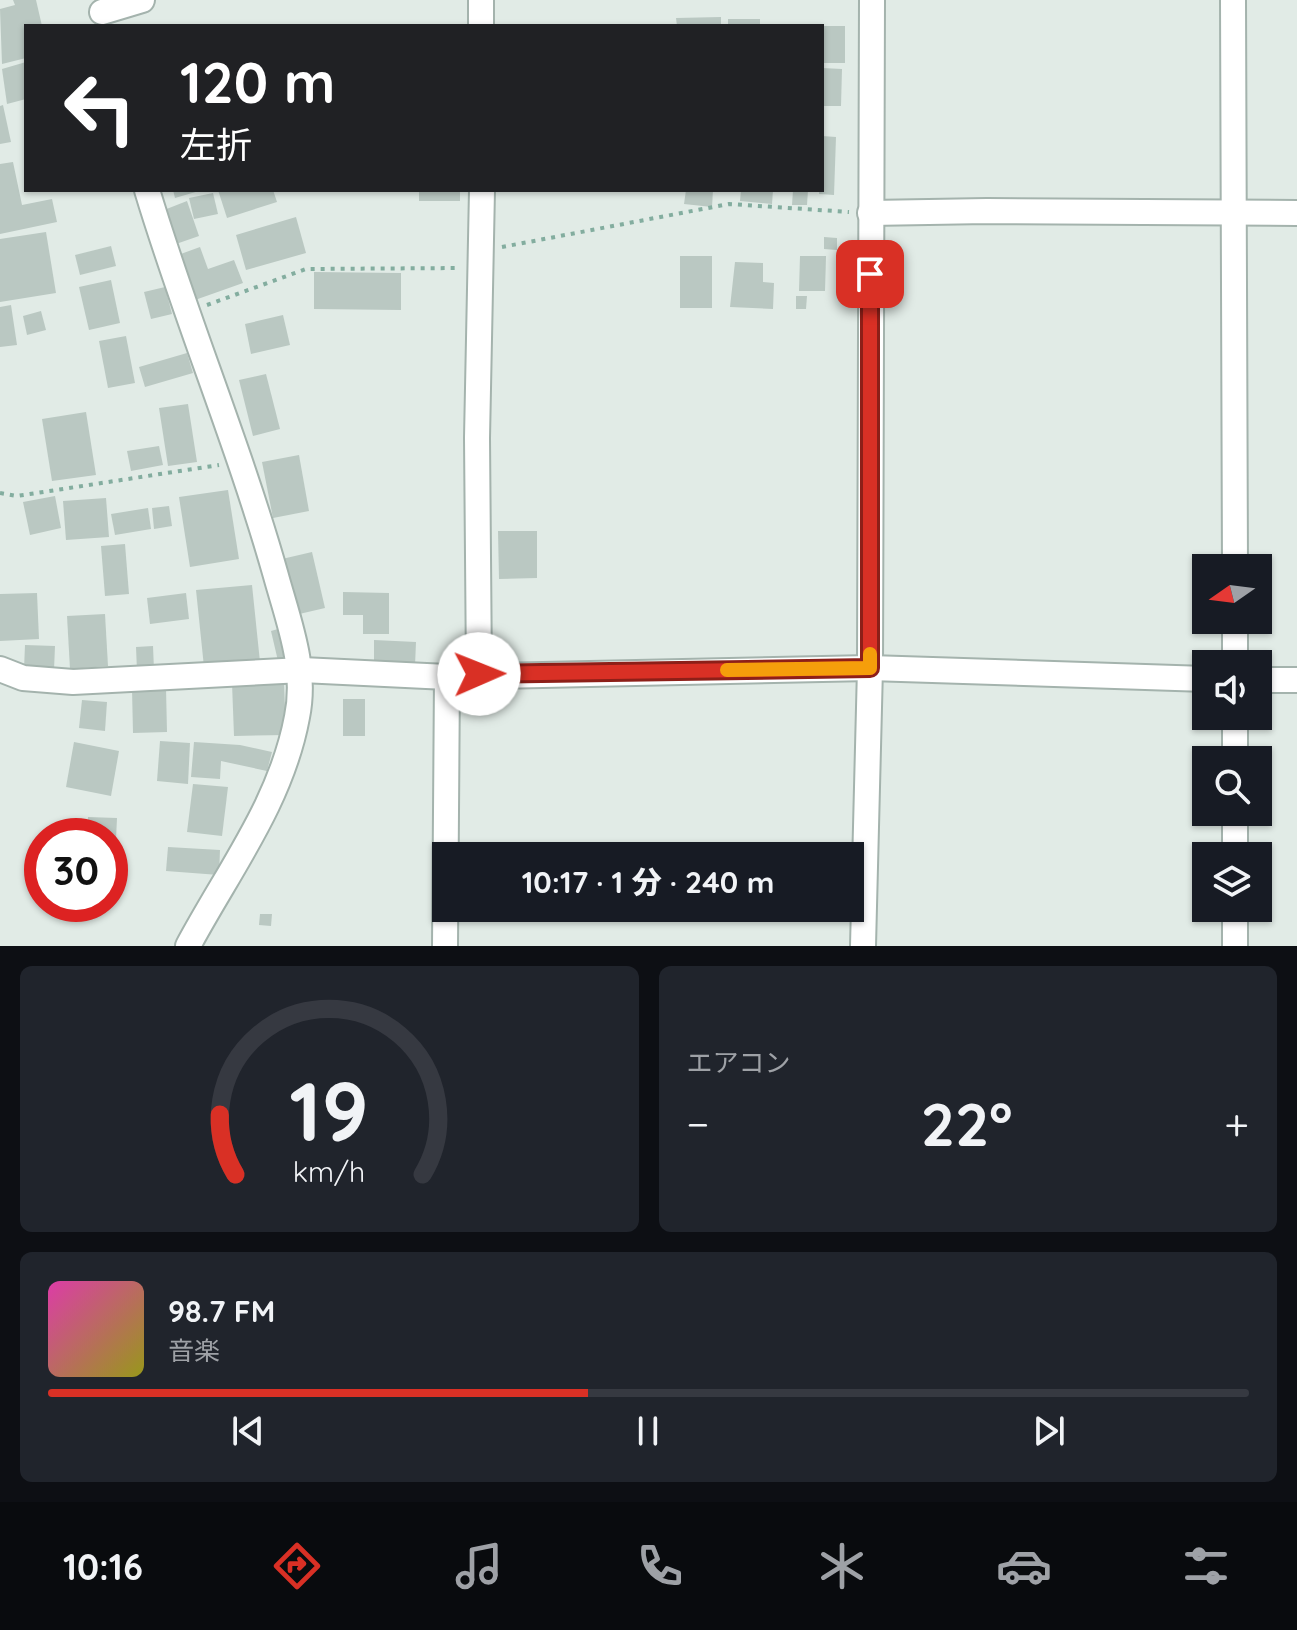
<!DOCTYPE html>
<html lang="ja">
<meta charset="utf-8">
<style>
:root{--surface:#171b24;--page:#20242c;--text:#f1f3f6;--muted:#9ea1a6;--line:#363941;--accent:#d93025}
body{margin:0;font-family:Quicksand,"Noto Sans JP",sans-serif;background:var(--page);color:var(--text);height:100vh;display:flex;flex-direction:column;font-size:30px;white-space:nowrap}
*{box-sizing:border-box;margin:0}
p{font-size:26px;color:var(--muted)}
.icon{flex:none;width:44px;height:44px;fill:none;stroke:currentColor;stroke-width:2;stroke-linecap:round;stroke-linejoin:round}
.map{position:relative;height:946px;overflow:hidden}
.details{display:flex;flex-direction:column;gap:20px;padding:20px;background:#0d0f14;flex:1}
.details>*{flex:none}
.top-card{position:absolute;left:24px;top:24px;width:800px;height:168px;border-radius:0px;box-shadow:0 2px 6px #0004;background:#202124;color:#fff;overflow:hidden}
.needle{width:52px;rotate:256deg}
.controls{position:absolute;left:1192px;top:554px;display:grid;gap:16px}
.controls a{display:grid;place-items:center;width:80px;height:80px;border-radius:0px;background:var(--surface);box-shadow:0 2px 6px #0004;font-size:40px}
.speed{position:absolute;left:24px;top:818px;display:flex;gap:16px;font-size:40px;font-weight:700;text-align:center}
.speed>*{display:grid;place-content:center;width:104px;height:104px;border-radius:50%;background:var(--surface);box-shadow:0 2px 6px #0004;line-height:1}
.speed .limit{border:12px solid #d22;background:#fff;color:#111}
.pin{position:absolute;display:grid;place-items:center;width:68px;height:68px;color:#fff;margin:-34px;border-radius:16px;box-shadow:0 4px 12px #0006}
.me{position:absolute;width:88px;margin:-44px;rotate:89deg;stroke-linejoin:round;filter:drop-shadow(0 0 6px #0008)}
.turn{display:flex;align-items:center;gap:28px;height:168px;padding:0 24px;font-size:36px}
.turn .icon{width:104px;height:104px;stroke-width:2.5}
.turn b{display:block;font-size:56px;line-height:68px}
.big{font-size:60px;font-weight:800;line-height:1.1}
.details .card{flex:1;display:flex;flex-direction:column;justify-content:center;gap:12px;min-width:0;padding:0 28px;border-radius:12px;background:var(--page)}
.details .dial{align-items:center;gap:0}
.dial svg{height:208px;overflow:visible;fill:none;stroke:var(--line);stroke-width:7;stroke-linecap:round;text-anchor:middle}
.dial text{fill:var(--text);stroke:none}
.song{display:flex;align-items:center;gap:24px}
.cover{width:96px;height:96px;border-radius:12px;background:linear-gradient(135deg,hsl(320 70% 55%),hsl(60 70% 35%))}
.played{height:8px;border-radius:4px;background:linear-gradient(90deg,var(--accent) 45%,var(--line) 45%)}
.keys{display:flex;justify-content:space-around;direction:ltr}
.heat{display:flex;justify-content:space-between;align-items:center;font-size:44px;direction:ltr}
.details .tiles{flex:1;display:grid;gap:20px;grid-template-columns:1fr 1fr}
.card:last-child{grid-column:span 2}
.trip{position:absolute;left:432px;top:842px;width:432px;height:80px;border-radius:0px;background:var(--surface);box-shadow:0 2px 6px #0004;font-weight:800;line-height:80px;text-align:center}
.menu{display:flex;height:128px;justify-content:space-around;align-items:center;background:#090b0e;color:var(--muted)}
.menu .icon{width:56px;height:56px}
.menu .active{color:var(--accent)}
.menu b{font-size:36px;color:var(--text)}
.map>svg:first-child{display:block}
.building{fill:#bac8c2}
.lines{fill:none;stroke-linecap:round;stroke-linejoin:round}
.street-casing{stroke:#a4b3ad;stroke-width:28}
.path{stroke:#83ad9f;stroke-width:4;stroke-dasharray:4 6;stroke-linecap:butt}
.street{stroke:#fff;stroke-width:24}
.route-casing{stroke:#8d1f18;stroke-width:20}
.route{stroke:#d93025;stroke-width:14}
.slow{stroke:#f59e0b;stroke-width:14}
</style>
<div class="map">
<svg width="1297" height="946" viewBox="0 0 1297 946">
<rect width="100%" height="100%" fill="#e1ebe6"/>
<g class="building">
<path d="M13 0H36L42 26H26V58L2 64 0 9 15 5Z"/>
<path d="M721 17V26H677L676 18Z"/>
<rect x="728" y="19" width="32" height="7"/>
<rect x="822" y="26" width="23" height="37"/>
<path d="M26 62V99L7 104 2 69Z"/>
<path d="M822 68 842 69 841 106H822Z"/>
<path d="M3 105 11 142 0 144V106Z"/>
<path d="M822 136 836 137 834 195 819 194Z"/>
<path d="M13 162 22 205 52 199 57 222 0 234V164Z"/>
<path d="M173 190H199V191L175 198Z"/>
<path d="M218 190H273L277 202 227 218Z"/>
<rect x="419" y="190" width="41" height="11"/>
<path d="M686 190H713L712 207 684 204Z"/>
<path d="M741 190H773L772 204 740 201Z"/>
<path d="M793 190H808L807 205H792Z"/>
<path d="M213 193 218 214 194 219 189 198Z"/>
<path d="M187 201 199 236 176 244 164 210Z"/>
<path d="M296 217 306 253 246 270 236 235Z"/>
<path d="M46 232 56 293 0 302V239Z"/>
<path d="M824 237 837 238V250L824 249Z"/>
<path d="M111 246 116 266 80 275 75 255Z"/>
<path d="M200 247 208 269 234 260 243 283 195 300 178 255Z"/>
<rect x="680" y="256" width="32" height="52"/>
<path d="M800 256H826L825 291H799Z"/>
<path d="M735 262 763 263V282L774 283 773 309 730 307Z"/>
<path d="M314 272 401 273V310L314 309Z"/>
<path d="M111 280 120 323 89 330 79 287Z"/>
<path d="M165 287 172 314 151 319 144 292Z"/>
<path d="M796 296H807L806 309H796Z"/>
<path d="M11 305 17 345 0 347V307Z"/>
<path d="M41 311 46 330 27 335 23 316Z"/>
<path d="M283 315 290 345 251 354 245 324Z"/>
<path d="M126 336 135 383 108 388 99 341Z"/>
<path d="M187 353 193 373 145 387 139 367Z"/>
<path d="M266 374 280 429 253 436 239 380Z"/>
<path d="M188 404 197 462 168 466 159 408Z"/>
<path d="M86 412 96 475 52 481 42 419Z"/>
<path d="M159 446 163 465 131 471 127 451Z"/>
<path d="M299 455 309 511 273 518 262 462Z"/>
<path d="M228 490 239 559 190 567 179 497Z"/>
<path d="M55 496 61 528 30 535 23 502Z"/>
<path d="M106 498 109 537 66 540 63 501Z"/>
<path d="M169 506 172 526 154 529 152 508Z"/>
<path d="M148 508 151 529 115 535 111 514Z"/>
<path d="M498 531H537V578L499 579Z"/>
<path d="M125 544 129 594 105 596 101 546Z"/>
<path d="M312 552 325 608 295 615 282 559Z"/>
<path d="M252 585 260 662 204 667 196 590Z"/>
<path d="M343 592 389 593V634H363V615H343Z"/>
<path d="M37 593 39 639 0 641V594Z"/>
<path d="M186 593 189 619 150 624 147 598Z"/>
<path d="M105 614 108 666 70 669 67 616Z"/>
<path d="M285 627 292 657 278 661 271 631Z"/>
<path d="M374 640 416 642 415 666 374 665Z"/>
<path d="M25 645 55 646 54 670 24 669Z"/>
<path d="M153 646 154 670 137 671 136 647Z"/>
<path d="M284 682 286 735 234 736 232 683Z"/>
<path d="M166 688 167 732 133 733 132 689Z"/>
<rect x="343" y="699" width="22" height="37"/>
<path d="M82 700 107 702 105 731 79 728Z"/>
<path d="M160 741 190 743 188 784 157 781Z"/>
<path d="M74 742 119 751 111 796 66 787Z"/>
<path d="M194 742 240 745 272 752 267 771 221 761 220 779 191 777Z"/>
<path d="M193 784 228 787 222 836 187 832Z"/>
<path d="M88 817 117 818 115 861 110 860V836H87Z"/>
<path d="M168 847 220 850 219 875 166 871Z"/>
<path d="M260 914H272L271 926 259 925Z"/>
</g>
<g class="lines">
<g class="street-casing">
<g id="street">
<path d="M481 0V26"/>
<path d="M1233 0 1235 568"/>
<path d="M102 12 142 0"/>
<path d="M147 190C186 320 239 445 276 576 289 623 307 668 297 717 281 803 228 871 188 946"/>
<path d="M870 213 987 211 1297 213"/>
<path d="M1235 620V664"/>
<path d="M0 669 23 678 73 682 302 670 447 677 870 668 1206 679"/>
<path d="M479 674 477 438 482 190"/>
<path d="M1258 680H1297"/>
<path d="M1235 760V716"/>
<path d="M1235 856V812"/>
<path d="M445 946 447 677"/>
<path d="M863 946 870 668 872 0"/>
<path d="M1235 946V908"/>
</g>
</g>
<g class="path">
<path d="M502 247 729 204 849 212"/>
<path d="M207 305 306 269 460 268"/>
<path d="M0 493 17 496 219 465"/>
</g>
<use href="#street" class="street"/>
</g>
<g class="lines">
<g class="route-casing">
<path id="route" d="M479 674 870 668V274"/>
</g>
<use href="#route" class="route"/>
<path class="slow" d="M727 670 870 668V654"/>
</g>
</svg>
<div class="controls">
<a><svg class="needle" viewBox="-14 -14 28 28"><path d="M0-13l5 13h-10z" fill="#e53935"/><path d="M0 13l5-13h-10z" fill="#9ea1a6"/></svg></a>
<a><svg class="icon" aria-label="sound" viewBox="0 0 24 24"><path d="M4 9h4l5-4v14l-5-4H4zM17 9q2 3 0 6"/></svg></a>
<a><svg class="icon" aria-label="search" viewBox="0 0 24 24"><circle cx="10" cy="10" r="6"/><path d="M15 15l6 6"/></svg></a>
<a><svg class="icon" aria-label="layers" viewBox="0 0 24 24"><path d="M12 4l9 5-9 5-9-5zM3 14l9 5 9-5"/></svg></a>
</div>
<div class="speed"><div class="limit">30</div></div>
<div class="pin" style="left:870px;top:274px;background:#d93025"><svg class="icon" aria-label="arrive" viewBox="0 0 24 24"><path d="M6 21V4h12l-3 4 3 4H6"/></svg></div>
<svg class="me" style="left:479px;top:674px" viewBox="-20 -20 40 40"><circle r="19" fill="#fff"/><path d="M0-13L10 11 0 6-10 11z" fill="#d93025"/></svg>
<div class="trip">10:17 · 1 分 · 240 m</div>
<div class="top-card">
<div class="turn"><svg class="icon" aria-label="left" viewBox="0 0 24 24"><path d="M17 20v-9H6M10 6l-5 5 5 5"/></svg><div><b>120 m</b>左折</div></div>
</div>
</div>
<section class="details">
<div class="tiles">
<div class="card dial"><svg viewBox="0 0 100 80">
<path d="M14 69A42 42 0 1 1 86 69"/>
<path d="M14 69A42 42 0 0 1 8 46" stroke="#d93025"/>
<text x="50" y="56" font-size="32" font-weight="700">19</text>
<text x="50" y="72" font-size="11">km/h</text>
</svg></div>
<div class="card"><p>エアコン</p>
<div class="heat"><a>−</a><b class="big">22°</b><a>+</a></div>
</div>
<div class="card">
<div class="song"><i class="cover"></i><div><b>98.7 FM</b><p>音楽</p></div></div>
<div class="played"></div>
<div class="keys"><svg class="icon" aria-label="previous" viewBox="0 0 24 24"><path d="M18 5L8 12l10 7zM5 5v14"/></svg><svg class="icon" aria-label="pause" viewBox="0 0 24 24"><path d="M8 5v14M16 5v14"/></svg><svg class="icon" aria-label="next" viewBox="0 0 24 24"><path d="M6 5l10 7-10 7zM19 5v14"/></svg></div>
</div>
</div>
</section>
<nav class="menu">
<b>10:16</b>
<svg class="icon active" aria-label="directions" viewBox="0 0 24 24"><path d="M12 3l9 9-9 9-9-9zM9 14v-3h6M13 9l2 2-2 2"/></svg>
<svg class="icon" aria-label="music" viewBox="0 0 24 24"><path d="M9 18V5l10-2v13"/><circle cx="6" cy="18" r="3"/><circle cx="16" cy="16" r="3"/></svg>
<svg class="icon" aria-label="phone" viewBox="0 0 24 24"><path d="M5 4h4l2 5-3 2q2 4 5 5l2-3 5 2v4C11 20 4 13 5 4z"/></svg>
<svg class="icon" aria-label="climate" viewBox="0 0 24 24"><path d="M12 3v18M4 7l16 10M4 17L20 7"/></svg>
<svg class="icon" aria-label="car" viewBox="0 0 24 24"><path d="M5 17H2v-5l4-1 3-4h7l3 4 3 1v5h-3M9 17h6M6 11h13"/><circle cx="7" cy="17" r="2"/><circle cx="17" cy="17" r="2"/></svg>
<svg class="icon" aria-label="filters" viewBox="0 0 24 24"><path d="M4 7h16M4 17h16"/><circle cx="9" cy="7" r="2"/><circle cx="15" cy="17" r="2"/></svg>
</nav>
